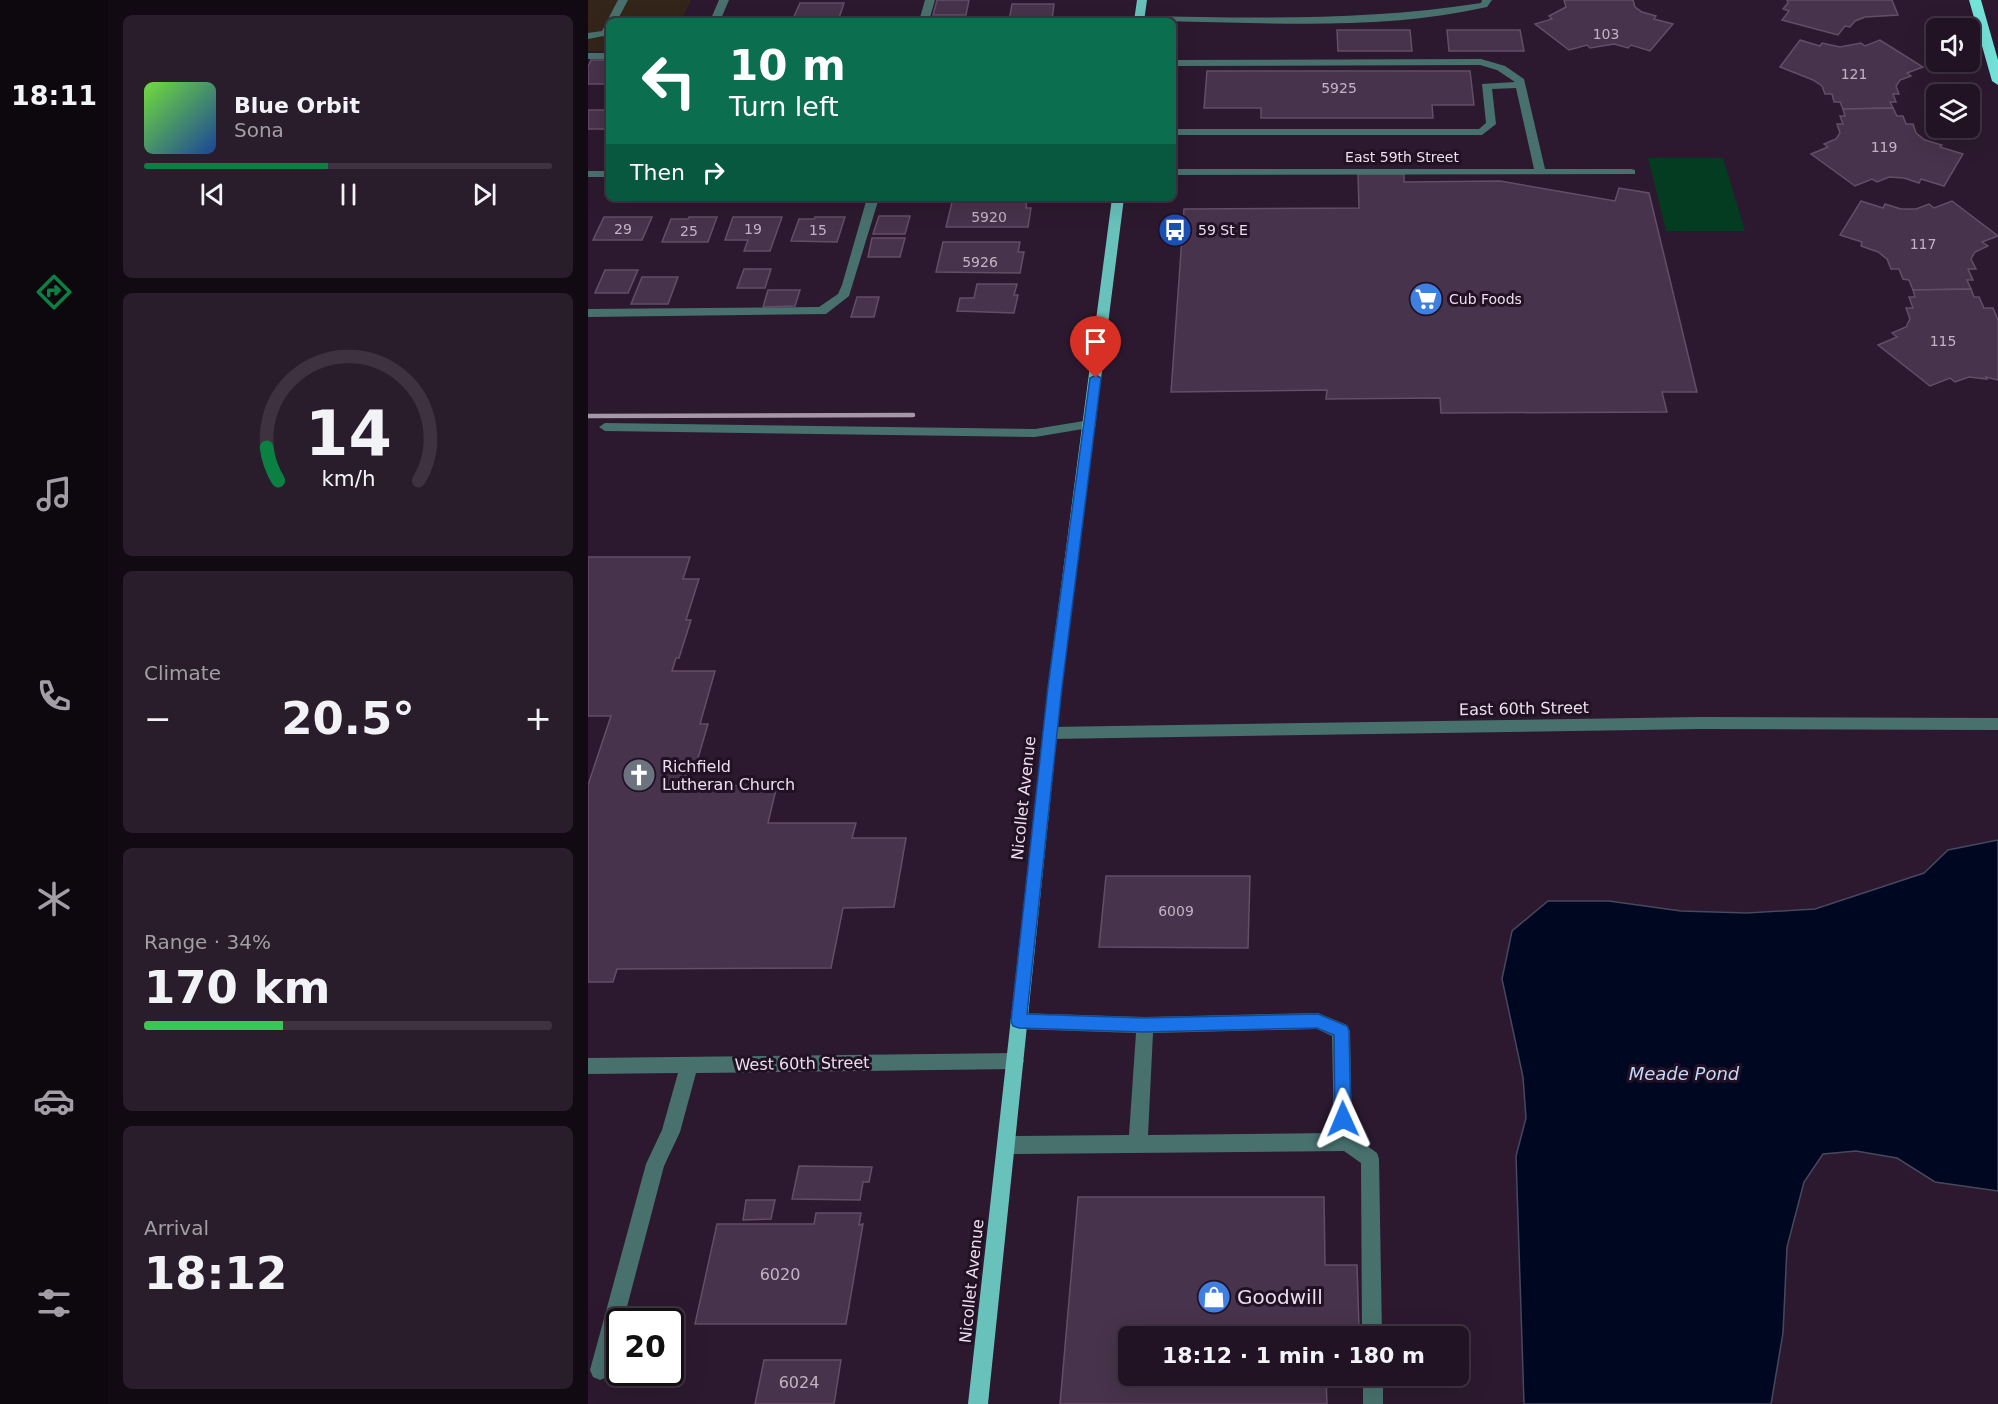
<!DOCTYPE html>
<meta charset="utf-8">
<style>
:root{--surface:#211323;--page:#291c2b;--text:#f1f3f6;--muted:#a29ea6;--line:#3e3241;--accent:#0b8043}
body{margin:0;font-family:"DejaVu Sans",sans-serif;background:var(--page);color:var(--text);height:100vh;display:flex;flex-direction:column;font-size:22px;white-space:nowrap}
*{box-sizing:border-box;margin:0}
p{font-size:20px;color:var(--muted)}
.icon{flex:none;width:33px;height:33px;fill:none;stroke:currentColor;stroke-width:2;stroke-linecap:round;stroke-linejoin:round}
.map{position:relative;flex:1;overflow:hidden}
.sheet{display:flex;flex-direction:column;gap:15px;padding:15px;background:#120a13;width:480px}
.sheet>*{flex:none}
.guide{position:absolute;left:18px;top:18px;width:570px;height:183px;border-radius:9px;box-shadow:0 6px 24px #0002,0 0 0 2px var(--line);background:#0b6e4f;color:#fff;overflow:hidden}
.fabs{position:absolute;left:1338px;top:18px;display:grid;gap:12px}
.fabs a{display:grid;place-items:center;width:54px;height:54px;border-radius:9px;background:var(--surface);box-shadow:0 6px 24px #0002,0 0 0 2px var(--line);font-size:30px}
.speed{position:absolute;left:18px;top:1308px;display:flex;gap:12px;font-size:30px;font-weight:700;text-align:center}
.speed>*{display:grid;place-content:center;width:78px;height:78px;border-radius:50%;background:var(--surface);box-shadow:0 6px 24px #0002,0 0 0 2px var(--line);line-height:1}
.speed .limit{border:3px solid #111;border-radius:9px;background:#fff;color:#111}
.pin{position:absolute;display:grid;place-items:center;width:51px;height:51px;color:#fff;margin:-62px -26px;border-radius:50% 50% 50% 0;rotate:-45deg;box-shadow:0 0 6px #0007}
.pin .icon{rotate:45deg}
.me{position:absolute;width:66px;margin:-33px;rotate:359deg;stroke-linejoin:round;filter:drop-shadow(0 0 4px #0008)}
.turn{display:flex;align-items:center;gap:21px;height:126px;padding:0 24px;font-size:27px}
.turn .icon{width:78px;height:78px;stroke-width:2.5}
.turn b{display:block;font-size:42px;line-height:51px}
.then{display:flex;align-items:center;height:57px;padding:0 24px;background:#0003;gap:12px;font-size:22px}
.big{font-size:45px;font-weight:700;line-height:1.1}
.sheet .tile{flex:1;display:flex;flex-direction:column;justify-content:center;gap:9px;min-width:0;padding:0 21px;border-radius:9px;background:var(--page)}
.sheet .dial{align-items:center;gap:0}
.dial svg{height:156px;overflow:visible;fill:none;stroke:var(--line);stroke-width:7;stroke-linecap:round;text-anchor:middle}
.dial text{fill:var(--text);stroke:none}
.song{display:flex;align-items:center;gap:18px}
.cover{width:72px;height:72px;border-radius:9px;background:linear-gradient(135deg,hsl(100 70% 55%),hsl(220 70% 35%))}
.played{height:6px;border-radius:3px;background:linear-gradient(90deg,var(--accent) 45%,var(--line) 45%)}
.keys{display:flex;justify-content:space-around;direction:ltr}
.heat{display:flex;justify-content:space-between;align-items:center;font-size:33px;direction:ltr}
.charge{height:9px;border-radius:4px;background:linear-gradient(90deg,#34c759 34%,var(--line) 0)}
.trip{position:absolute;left:530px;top:1326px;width:351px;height:60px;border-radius:9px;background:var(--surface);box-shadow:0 6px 24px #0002,0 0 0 2px var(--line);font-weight:700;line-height:60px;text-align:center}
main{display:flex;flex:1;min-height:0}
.tabs{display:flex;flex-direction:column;width:108px;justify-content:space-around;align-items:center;background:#0d080e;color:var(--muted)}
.tabs .icon{width:42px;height:42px}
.tabs .current{color:var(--accent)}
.tabs b{font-size:27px;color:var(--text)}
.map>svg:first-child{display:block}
.education{fill:#34251a}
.green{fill:#043c22}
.water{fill:#000720;stroke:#46485e;stroke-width:1.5}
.building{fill:#47334b;stroke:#644e67;stroke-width:1.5}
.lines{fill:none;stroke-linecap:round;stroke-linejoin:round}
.minor{fill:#48716e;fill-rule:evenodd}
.major{fill:#68c2bb;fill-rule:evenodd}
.highway{fill:#74e3da;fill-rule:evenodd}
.rail{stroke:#a697a8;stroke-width:4.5}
.route{fill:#1a73e8;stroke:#114b97;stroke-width:1.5}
.labels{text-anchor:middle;stroke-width:6;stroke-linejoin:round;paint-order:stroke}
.number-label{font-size:14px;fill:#c2b3c4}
.far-street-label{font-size:14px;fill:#ebdeed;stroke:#221025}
.far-poi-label{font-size:14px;fill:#ebdeed;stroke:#221025;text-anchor:start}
.street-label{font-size:16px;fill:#ebdeed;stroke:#221025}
.poi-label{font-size:16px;fill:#ebdeed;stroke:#221025;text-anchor:start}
.near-number-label{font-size:16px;fill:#c2b3c4}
.water-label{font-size:18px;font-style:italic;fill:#c0dafb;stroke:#221025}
.near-poi-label{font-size:20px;fill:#ebdeed;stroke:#221025;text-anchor:start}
</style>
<main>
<nav class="tabs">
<b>18:11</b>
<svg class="icon current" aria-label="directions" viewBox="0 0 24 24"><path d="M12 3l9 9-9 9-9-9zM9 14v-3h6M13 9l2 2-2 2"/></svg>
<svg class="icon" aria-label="music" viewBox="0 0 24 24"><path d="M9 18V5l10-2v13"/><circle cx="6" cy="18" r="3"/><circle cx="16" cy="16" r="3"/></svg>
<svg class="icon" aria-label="phone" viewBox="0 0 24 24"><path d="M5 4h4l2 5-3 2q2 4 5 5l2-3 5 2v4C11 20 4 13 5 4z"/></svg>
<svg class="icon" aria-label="climate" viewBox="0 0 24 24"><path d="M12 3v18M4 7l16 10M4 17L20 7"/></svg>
<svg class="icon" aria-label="car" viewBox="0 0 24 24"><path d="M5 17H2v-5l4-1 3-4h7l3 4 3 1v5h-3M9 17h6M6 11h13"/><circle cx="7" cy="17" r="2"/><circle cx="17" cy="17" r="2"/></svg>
<svg class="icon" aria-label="filters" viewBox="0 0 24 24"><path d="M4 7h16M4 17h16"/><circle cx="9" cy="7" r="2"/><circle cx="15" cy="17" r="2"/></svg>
</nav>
<section class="sheet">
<div class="tile">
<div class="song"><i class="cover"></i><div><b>Blue Orbit</b><p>Sona</p></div></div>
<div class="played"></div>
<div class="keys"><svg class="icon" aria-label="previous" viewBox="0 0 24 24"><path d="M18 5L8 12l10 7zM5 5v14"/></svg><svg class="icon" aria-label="pause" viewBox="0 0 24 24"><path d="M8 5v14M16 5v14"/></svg><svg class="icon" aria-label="next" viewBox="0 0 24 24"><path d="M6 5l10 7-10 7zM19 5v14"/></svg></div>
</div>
<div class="tile dial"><svg viewBox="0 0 100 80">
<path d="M14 69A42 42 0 1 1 86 69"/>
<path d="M14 69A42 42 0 0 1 8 52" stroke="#0b8043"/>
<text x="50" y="56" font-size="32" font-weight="700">14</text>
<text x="50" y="72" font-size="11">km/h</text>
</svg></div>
<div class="tile"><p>Climate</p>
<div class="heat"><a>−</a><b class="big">20.5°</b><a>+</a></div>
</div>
<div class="tile"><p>Range · 34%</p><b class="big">170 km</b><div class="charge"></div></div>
<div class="tile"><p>Arrival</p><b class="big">18:12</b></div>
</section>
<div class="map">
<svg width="1410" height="1404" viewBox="0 0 1410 1404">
<rect width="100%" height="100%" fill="#2c192f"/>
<path class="education" d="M0 0H103L93 21H21V51H0Z"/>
<path class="green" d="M1060 158H1135L1157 231H1078Z"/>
<path class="water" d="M1410 840V1191L1347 1182 1309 1158 1268 1151 1235 1154 1216 1182 1199 1247 1195 1333 1183 1404H936L928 1156 938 1118 935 1077 914 979 924 931 960 901H1021L1093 911 1159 913 1227 909 1336 873 1360 850Z"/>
<g class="building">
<path d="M349 0H381L378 15H345Z"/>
<path d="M976 0H1045L1047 7 1054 12 1068 16 1066 19 1085 24 1062 51 1043 45 1040 48 1026 44 1002 48 999 45 981 50 947 24 964 19 961 16 978 7Z"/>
<path d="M1199 0H1304L1310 15 1277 17 1267 21 1262 27 1257 26 1250 35 1194 20 1201 11 1195 9 1200 3Z"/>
<path d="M212 3H256L250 21H204Z"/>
<path d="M424 4H466L464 21H421Z"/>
<path d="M749 30H822L824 51H750Z"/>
<path d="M859 30H932L936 51H861Z"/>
<path d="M1212 40 1232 46 1234 43 1252 47 1273 43 1277 46 1292 40 1335 67 1319 73 1323 76 1312 80 1308 86 1311 94H1305L1308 102H1302L1305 108 1255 109 1252 102H1246L1244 94H1237L1234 86 1225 80 1192 67Z"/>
<path d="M3 60H21L20 84H0V67Z"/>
<path d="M619 71H882L886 105H844L845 118H673V108H616Z"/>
<path d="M1305 108 1309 116H1315L1318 124H1325L1328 133 1337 140 1354 145 1352 147 1375 154 1356 186 1333 179 1331 183 1316 178 1301 177 1289 182 1284 179 1267 186 1223 154 1240 147 1236 144 1248 139 1252 133 1249 124H1255L1252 116H1257L1255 109Z"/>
<rect x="0" y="110" width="21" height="19"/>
<path d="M770 174H816V182L912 181 1027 201 1031 188 1061 193 1109 392H1074L1079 412 853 413 852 398 738 399 739 390 583 392 596 209 771 208Z"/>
<path d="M365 198H439L438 208H443L440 227H358Z"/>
<path d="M1273 201 1295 208 1297 204 1313 209H1328L1341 204 1346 208 1364 201 1410 236 1394 242 1400 246 1387 252 1383 259 1388 269H1380L1385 280H1379L1383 289 1325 290 1321 280 1315 279 1311 269H1303L1299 259 1290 252 1273 246 1274 242 1252 235Z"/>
<path d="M291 216H322L317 234H285Z"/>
<path d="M16 217H64L54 240H5Z"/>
<path d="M101 217H129L120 242H74L83 219H100Z"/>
<path d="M145 217H194L182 251H156L160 240H137Z"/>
<path d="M227 217H257L249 242 203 241 211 219H226Z"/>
<path d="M284 238H317L312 257H280Z"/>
<path d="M355 242H432L430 252H436L432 273 348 272Z"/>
<path d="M156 269H183L177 288H149Z"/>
<path d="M17 270H50L40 293H7Z"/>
<path d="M54 277H90L80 304H43Z"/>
<path d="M389 284H429L426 295H430L426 313 369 311 372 298H386Z"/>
<path d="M1383 289 1386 297H1391L1396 308H1405L1410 320V380L1398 377 1399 379 1381 377 1367 382 1362 378 1342 386 1290 345 1309 337 1304 333 1318 327 1322 319 1318 308H1325L1321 297H1327L1325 290Z"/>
<path d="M180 290H212L207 306 175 307Z"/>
<path d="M269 297H291L286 317H263Z"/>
<path d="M0 557H102L95 579H111L98 620H103L91 658H88L84 671H127L112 724H120L108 765H101L95 786 189 785 180 823H268L264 838H318L306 907 255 908 243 968 29 969 25 982H0V785L23 716H0Z"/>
<path d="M518 876H662L660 948 511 947Z"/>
<path d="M211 1166 284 1167 281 1182H275L272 1200 204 1199Z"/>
<path d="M490 1197H736L737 1265H769L771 1328H738V1336H540V1376H738L739 1404H472Z"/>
<path d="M158 1200H187L183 1219 155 1220Z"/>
<path d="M228 1213H273L271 1225 275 1224 258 1324H107L129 1224H226Z"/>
<path d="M176 1360H253L246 1404H167Z"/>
</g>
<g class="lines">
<g class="minor">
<path d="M30 0H40L29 21H21V23L19 21Z"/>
<path d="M131 0H141L132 21H122Z"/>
<path d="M337 0H347L341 21H331Z"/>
<path d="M894 0H904L899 7C785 33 663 21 548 21L547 19 552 16C666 18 779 21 893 3Z"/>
<path d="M21 24V35L0 39V33L14 31 17 25Z"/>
<rect x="0" y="53" width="21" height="6"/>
<path d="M893 59 917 66 936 79 957 169H1043L1047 170V174L585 175V169H946L928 88 904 89 908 124 894 135H585V129H891L898 123 894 84 927 82 909 70 892 65 585 66V60Z"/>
<rect x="0" y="171" width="21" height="6"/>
<path d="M279 198H291L261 296 238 314 0 317V309L231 307 250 294 254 285Z"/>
<path d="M502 420 507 421 508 424 507 427 447 437 17 431 11 427 17 423 447 429Z"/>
<path d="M1112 717 1410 718V730L1112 729 462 739 457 737 454 733 457 729 462 727Z"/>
<path d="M431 1013 557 1017 730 1013 759 1025 762 1031 764 1135 789 1153 791 1159 794 1336H774L773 1163 756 1151 418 1154 412 1151 409 1145 412 1139 418 1136 541 1135 548 1033 431 1029 425 1027 422 1021 425 1015ZM729 1029 744 1036 746 1133 560 1135 565 1033Z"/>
<path d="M427 1053 433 1055 436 1061 433 1067 427 1069 108 1073 92 1132 76 1166 35 1322H32C32 1340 26 1360 19 1377L12 1380 5 1377 2 1370 58 1164 74 1130 90 1073 0 1074V1058Z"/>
<rect x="775" y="1376" width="20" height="28"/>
</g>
<g class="major">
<path d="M549 0H559L556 21H546Z"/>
<path d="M524 198H536L474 686 400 1404H380L460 686Z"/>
</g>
<path class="highway" d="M1381 0H1393L1410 60V85L1404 81Z"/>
<path class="rail" d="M0 416 325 415"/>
</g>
<path class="route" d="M508 375 513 378 474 687 439 1014 556 1018 730 1014 759 1026 761 1031 763 1119 761 1125 755 1127 749 1125 747 1119 746 1035 729 1028 556 1032 431 1028 425 1026 423 1021 460 687 502 378Z"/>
<defs>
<g id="bus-disc" transform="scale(1.725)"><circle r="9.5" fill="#1a4fb4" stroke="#221025"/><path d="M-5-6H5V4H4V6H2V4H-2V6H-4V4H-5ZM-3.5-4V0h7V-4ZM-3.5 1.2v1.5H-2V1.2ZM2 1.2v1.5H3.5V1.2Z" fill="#fff"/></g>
<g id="supermarket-disc" transform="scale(1.725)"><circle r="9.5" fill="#3f7fe0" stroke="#221025"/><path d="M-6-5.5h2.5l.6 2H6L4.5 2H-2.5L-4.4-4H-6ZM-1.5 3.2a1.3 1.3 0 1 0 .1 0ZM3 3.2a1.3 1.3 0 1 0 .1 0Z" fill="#fff"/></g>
<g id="church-disc" transform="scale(1.725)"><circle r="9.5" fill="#6b7280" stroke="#221025"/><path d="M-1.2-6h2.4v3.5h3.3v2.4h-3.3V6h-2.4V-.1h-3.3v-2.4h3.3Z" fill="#fff"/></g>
<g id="shop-disc" transform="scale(1.725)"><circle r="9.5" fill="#3f7fe0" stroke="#221025"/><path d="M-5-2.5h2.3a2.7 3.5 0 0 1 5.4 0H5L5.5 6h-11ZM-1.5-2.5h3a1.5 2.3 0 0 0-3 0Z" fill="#fff"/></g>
</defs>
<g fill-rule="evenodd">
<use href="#bus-disc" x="587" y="230"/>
<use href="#supermarket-disc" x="838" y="299"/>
<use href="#church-disc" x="51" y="775"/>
<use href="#shop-disc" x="626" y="1297"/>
</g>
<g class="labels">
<g class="number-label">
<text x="1018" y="39">103</text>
<text x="1266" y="79">121</text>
<text x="751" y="93">5925</text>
<text x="1296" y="152">119</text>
<text x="401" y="222">5920</text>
<text x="35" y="234">29</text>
<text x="165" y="234">19</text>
<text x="230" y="235">15</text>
<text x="101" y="236">25</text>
<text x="1335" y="249">117</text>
<text x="392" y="267">5926</text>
<text x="1355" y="346">115</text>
<text x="588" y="916">6009</text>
</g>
<g class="far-street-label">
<text x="814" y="162">East 59th Street</text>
</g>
<g class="far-poi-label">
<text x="610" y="235">59 St E</text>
<text x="861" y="304">Cub Foods</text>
</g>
<g class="street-label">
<text transform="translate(936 708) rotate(-1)" y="6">East 60th Street</text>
<text transform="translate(435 798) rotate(-84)" y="6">Nicollet Avenue</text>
<text transform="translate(214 1063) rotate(-1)" y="6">West 60th Street</text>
<text transform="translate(383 1281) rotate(-84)" y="6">Nicollet Avenue</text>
</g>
<g class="poi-label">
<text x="74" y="772">Richfield<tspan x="74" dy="18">Lutheran Church</tspan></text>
</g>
<g class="near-number-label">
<text x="192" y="1280">6020</text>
<text x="211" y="1388">6024</text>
</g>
<g class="water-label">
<text x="1096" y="1080">Meade Pond</text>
</g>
<g class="near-poi-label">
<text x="649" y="1304">Goodwill</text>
</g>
</g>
</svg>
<div class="fabs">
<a><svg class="icon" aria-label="sound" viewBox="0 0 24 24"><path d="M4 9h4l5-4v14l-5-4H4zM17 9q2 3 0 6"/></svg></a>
<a><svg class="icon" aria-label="layers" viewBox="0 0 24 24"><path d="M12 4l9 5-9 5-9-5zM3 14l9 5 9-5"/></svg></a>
</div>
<div class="speed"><div class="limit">20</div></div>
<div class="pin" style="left:508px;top:378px;background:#d93025"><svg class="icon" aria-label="arrive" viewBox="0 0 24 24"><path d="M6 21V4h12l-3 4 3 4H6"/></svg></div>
<svg class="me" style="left:755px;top:1119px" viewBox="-20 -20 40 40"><path d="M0-17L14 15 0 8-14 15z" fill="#1a73e8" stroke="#fff" stroke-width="4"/></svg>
<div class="trip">18:12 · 1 min · 180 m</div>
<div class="guide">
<div class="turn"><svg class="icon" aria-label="left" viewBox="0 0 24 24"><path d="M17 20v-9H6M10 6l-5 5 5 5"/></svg><div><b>10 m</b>Turn left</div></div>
<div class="then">Then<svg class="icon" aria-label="right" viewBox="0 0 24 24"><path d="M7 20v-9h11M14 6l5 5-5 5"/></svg></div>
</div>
</div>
</main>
